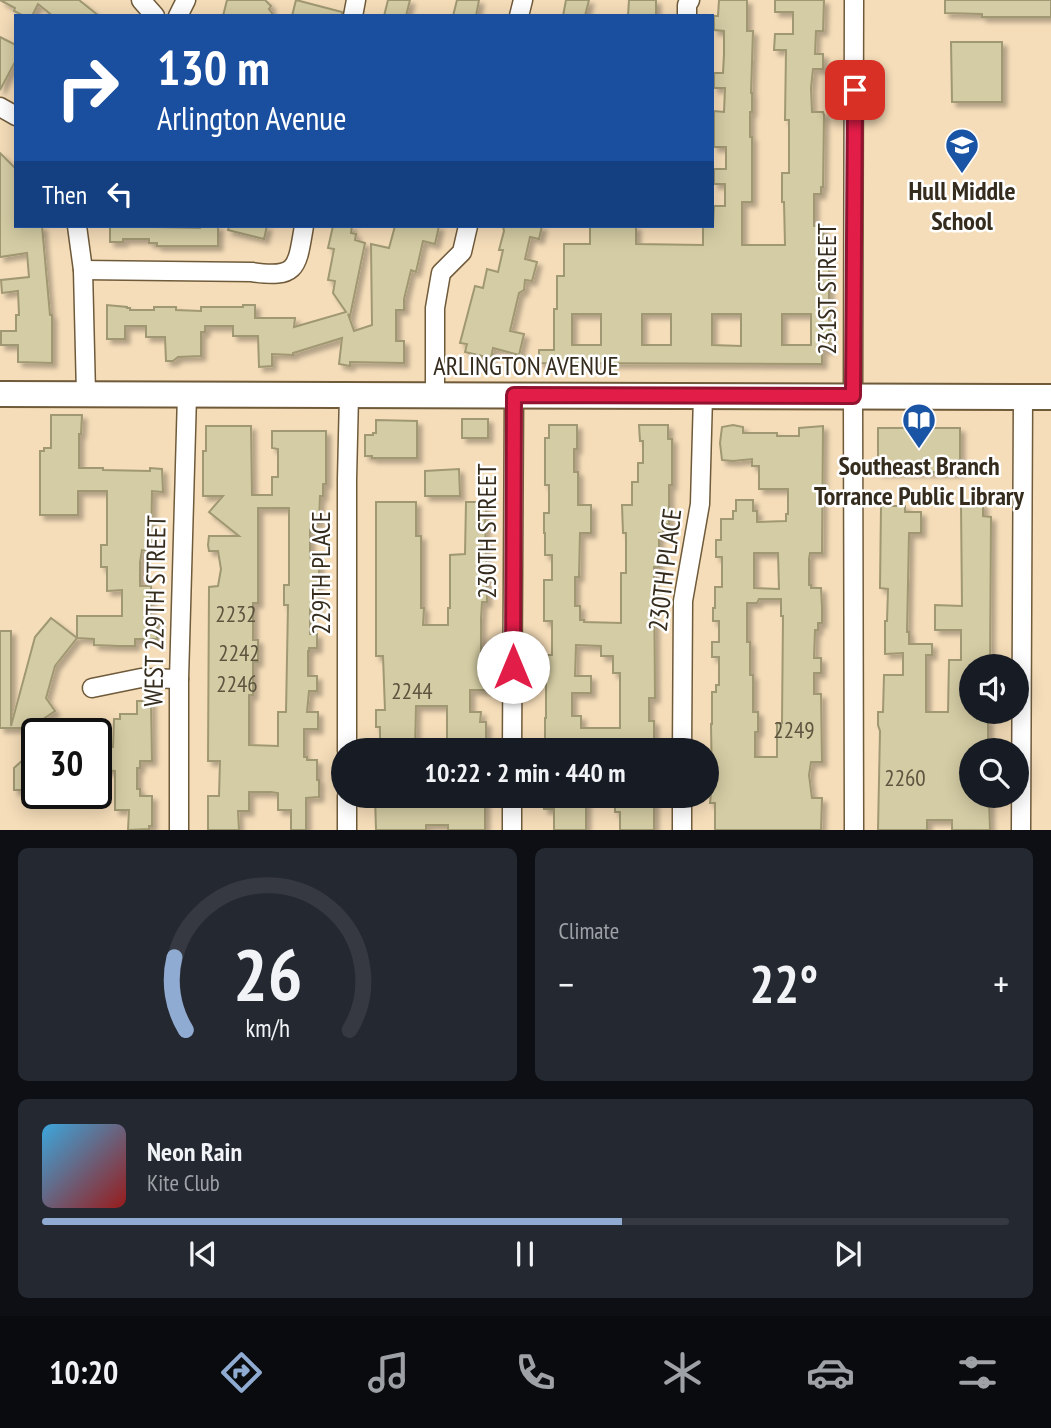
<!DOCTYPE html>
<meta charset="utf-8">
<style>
:root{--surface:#171b24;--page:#242831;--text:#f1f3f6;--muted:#9ea1a6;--line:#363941;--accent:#90abd2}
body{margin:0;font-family:"PT Sans Narrow",sans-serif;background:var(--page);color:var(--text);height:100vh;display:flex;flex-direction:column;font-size:26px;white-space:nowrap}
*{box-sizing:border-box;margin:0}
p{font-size:23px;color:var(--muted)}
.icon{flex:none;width:38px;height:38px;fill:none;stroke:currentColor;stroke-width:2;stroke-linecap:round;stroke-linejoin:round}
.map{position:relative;height:830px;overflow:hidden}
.sheet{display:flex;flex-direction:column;gap:18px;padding:18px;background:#0d0f14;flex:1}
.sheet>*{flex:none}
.guide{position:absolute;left:14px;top:14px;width:700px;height:214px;border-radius:0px;box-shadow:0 4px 18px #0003;background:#1a4fa0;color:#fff;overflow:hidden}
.controls{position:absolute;left:959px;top:654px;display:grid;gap:14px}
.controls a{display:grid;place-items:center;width:70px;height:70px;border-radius:50%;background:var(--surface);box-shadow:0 4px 18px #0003;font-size:35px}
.speed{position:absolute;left:21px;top:718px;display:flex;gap:14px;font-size:35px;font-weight:700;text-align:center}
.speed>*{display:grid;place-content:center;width:91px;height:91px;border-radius:50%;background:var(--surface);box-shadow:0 4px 18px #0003;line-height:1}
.speed .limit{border:4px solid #111;border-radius:10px;background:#fff;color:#111}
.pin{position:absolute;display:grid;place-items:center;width:60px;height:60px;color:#fff;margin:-30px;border-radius:14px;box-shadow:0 4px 10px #0006}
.me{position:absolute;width:77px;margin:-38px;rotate:0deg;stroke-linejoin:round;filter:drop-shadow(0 0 5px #0008)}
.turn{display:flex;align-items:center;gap:24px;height:147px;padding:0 28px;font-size:32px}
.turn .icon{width:91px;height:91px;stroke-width:2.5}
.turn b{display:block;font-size:49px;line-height:60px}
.then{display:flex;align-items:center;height:66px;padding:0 28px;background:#0003;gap:14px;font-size:26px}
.big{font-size:52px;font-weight:700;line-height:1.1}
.sheet .card{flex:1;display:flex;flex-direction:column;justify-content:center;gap:10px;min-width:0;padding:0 24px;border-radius:10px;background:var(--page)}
.sheet .dial{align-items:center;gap:0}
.dial svg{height:182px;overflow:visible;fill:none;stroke:var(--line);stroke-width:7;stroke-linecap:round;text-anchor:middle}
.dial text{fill:var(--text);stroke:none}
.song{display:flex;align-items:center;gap:21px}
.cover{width:84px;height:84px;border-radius:10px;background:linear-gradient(135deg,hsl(200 70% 55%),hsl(0 70% 35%))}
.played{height:7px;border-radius:4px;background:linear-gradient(90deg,var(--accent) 60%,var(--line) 60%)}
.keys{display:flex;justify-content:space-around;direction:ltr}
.heat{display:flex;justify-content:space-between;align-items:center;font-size:38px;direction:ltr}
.sheet .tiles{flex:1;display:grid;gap:18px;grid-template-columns:1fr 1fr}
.card:last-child{grid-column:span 2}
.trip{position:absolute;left:331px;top:738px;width:388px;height:70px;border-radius:35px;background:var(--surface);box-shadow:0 4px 18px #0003;font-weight:700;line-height:70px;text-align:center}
.dock{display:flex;height:112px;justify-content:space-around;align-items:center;background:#090b0e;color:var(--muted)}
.dock .icon{width:49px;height:49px}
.dock .active{color:var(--accent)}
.dock b{font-size:32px;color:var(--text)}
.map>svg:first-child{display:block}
.building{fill:#d4cca4;stroke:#a09872;stroke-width:2;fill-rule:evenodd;filter:url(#shadow)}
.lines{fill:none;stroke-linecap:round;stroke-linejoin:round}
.minor-casing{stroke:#6f5a3a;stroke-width:21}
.secondary-casing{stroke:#6f5a3a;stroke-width:28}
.minor{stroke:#fff;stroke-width:18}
.secondary{stroke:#fff;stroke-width:24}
.route-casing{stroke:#92132f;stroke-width:18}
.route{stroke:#e11d48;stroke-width:12}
.labels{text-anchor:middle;stroke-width:5;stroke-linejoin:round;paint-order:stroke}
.number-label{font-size:23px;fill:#5d5440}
.poi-label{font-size:26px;font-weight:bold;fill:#352c1e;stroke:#fff}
.street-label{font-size:26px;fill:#352c1e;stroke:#fff}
</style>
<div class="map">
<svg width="1051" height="830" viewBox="0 0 1051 830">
<defs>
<filter id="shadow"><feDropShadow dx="4.5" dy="4.5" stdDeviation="2" flood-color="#0004"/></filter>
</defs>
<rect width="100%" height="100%" fill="#f5ddb9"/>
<g class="building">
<path d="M0 0H79L99 16H53L38 4 32 16H24L14 11 15 8Z"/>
<path d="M227 0H265L271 6 269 9 274 16H223Z"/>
<path d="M296 0 342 12V16H292Z"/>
<path d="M388 0H410L406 16H384Z"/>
<path d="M457 0H479L476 16H453Z"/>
<path d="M566 0H589L585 16H563Z"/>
<path d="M629 0H656V16H628Z"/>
<path d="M719 0H747V31H753L751 93H752V112H750V137H752V202H742V245H785L784 202H782V173H789V120H785L786 50H774L775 34H793V12H775V0H824L823 31H816L815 54H823V69H813L811 88 812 112H823L824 115 823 187H821V194H814V226H823V245H829V349H822V364L539 363V350H554V309H557V276H564V244H590V226H636V244L703 245V226L713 225 714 206H725V184H714V169H726V147H714V111L724 112 725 88H714V73H723L724 54V31L714 30V16H718ZM572 314H601V345H572ZM642 314H671V345H642ZM712 314H741V346L712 345ZM782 314H811V345H782Z"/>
<path d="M945 0H1051V17H982V14L945 13Z"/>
<path d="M0 37 16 45V60L0 90Z"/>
<path d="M951 42H1002V102H952Z"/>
<path d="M0 153 16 169V226H42L50 315H52V363L18 362V345H1V331H16V315H19L18 291 2 293 1 280 29 277 27 253 0 257Z"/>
<path d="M110 226 200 228V226H218V246H157V243H149V239H123V242H110Z"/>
<path d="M229 226H267L264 239 228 230Z"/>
<path d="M333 226H352L351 233 356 234 355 240 365 243 350 316 348 314 354 331 372 325 371 244 389 248 395 226H439L435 244 423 241 416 272 411 270 404 299V310H396V341H404V363L350 362V366L339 364 342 338 293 353V355L272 354V366L259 367 258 336H233V326H205V332H201V356L178 357 173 361H166L165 337H146V326H125V339H107V305L127 307V308H130V310H154V307H176V310L201 311V307H243V305H255V318H295L294 327 346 312 333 293 335 281 328 280 334 249 328 248Z"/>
<path d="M503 226H542L539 239 530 237 525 259 537 262 532 281 525 280 524 290 519 293 510 331 524 334 519 355 493 348 491 358 465 352 467 344 460 343 475 286 483 288 487 269 498 272 503 250H499L504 231Z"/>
<path d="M51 415H82L81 434H79V468H103V470L150 471V468L162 469 163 492 152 491 151 551 142 550 140 562V586H151V616H157V639H135V646H119L94 645V639L77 638V616H122V590L107 591V567H101V545H107V491H78V515H40V451H44V448H51Z"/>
<rect x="462" y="419" width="26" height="19"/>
<path d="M376 420 417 421V458H372V456H365V435H373V433H376Z"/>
<path d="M549 425H577V449H574V472H578V505H591V533H580L579 577H575V606H580V620H584V622L621 623V573H626V533H623L622 505H632V482H638V463H643V441H640L639 425H668V439H672V485H669V524H663V533H659V567H654L655 698H649V721H654V751H608V744H585V751H545V718H546V673H542V655H552V621H544V580H552V555H545V533H544V513H549V485H545V438H549ZM576 645 601 646V656H613V673H620V728H581V716H572V693H591V676H575Z"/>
<path d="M733 425 743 427V433H777V436H799V428L823 426 822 553H810L809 559V585H811V588H821L822 607V623H818V630H815L814 658H821V673H814V694H821L822 762H811L809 775 812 798H822L821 830H715V803H710L712 784 711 724H712V692H716V685H719V657H712V642H719V621H713V608H715V587H722V557H716V540H721V519H733V511H736V500H753V511H757V522L786 521V514H788V489H759V466H752V459L733 461 722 460 720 443 722 427ZM754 553H778L779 589 754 588ZM759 599H781V616H783L782 723H777V757H755V732H758V712H753V675H750V642H747V603H757Z"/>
<path d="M206 426H251L252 495H272V477H278V449L272 448V431H326V484H323V496H320L319 523H311L310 526V556L311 559H319V607H311L310 610V634H317V648H309V651H308V676H317V691H309L307 712H318V729H304V757H307V760H317V780H319V797L306 798V830H291V810H278V793L271 792H249V811H238L239 830H208V796H219L220 761H208L209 587 218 586 221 569 218 551H209L208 545 209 536H239L209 512 223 496H203V451H206ZM258 508H289V585H284V605H288L286 712H278V746L249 745V695H253V662H258V640H253V603H258Z"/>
<rect x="878" y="428" width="82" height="44"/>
<path d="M459 469 460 496H425V471Z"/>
<path d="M376 502H416V536H421V608H424L423 625H448V608H450V555L465 554 466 502H486V515H485L487 602H482L481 619V676H487V690H470V712H481L480 722H486V748H468V744H447V706H416L415 751H382V740H380V727H376V710H385L383 656H376Z"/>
<path d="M961 503H983V516L991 517 990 667H971V712H975V715H977V719H988V751H971V796H984V799H989L990 830H952V820H927V830H878L880 731 878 725V712H883L884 675H903V653L885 654V621H887L888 589 880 588 881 506H905V512H921V533H909L907 632H909V644H932V655H926V712H948L949 660H961V630H935V605L962 606Z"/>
<path d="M51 618 77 638 55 666 46 698 55 711 27 730 25 728H0V631H11V726L35 637Z"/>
<path d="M137 701H151L152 761H140V768H137V789H140V796H152V826H149V829L128 830 129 810H115V771L103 770V747H113L114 719H120V714H137Z"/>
<path d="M37 747V767L29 774 28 790H14V768Z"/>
<path d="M375 796H406V805H446V796H485V830H448V825H426V830H376Z"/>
<path d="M544 796H586V830H554V809H544Z"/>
<path d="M615 796 654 797V830H620V812H615Z"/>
</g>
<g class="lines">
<g class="minor-casing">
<g id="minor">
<path d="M141 0 155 16"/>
<path d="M178 16 186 0"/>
<path d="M353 16 356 0"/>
<path d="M519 16 523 0"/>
<path d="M687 16V5L690 0"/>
<path d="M0 107 16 116"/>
<path d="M77 226 83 270 86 394"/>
<path d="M83 270 252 272C298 279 297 267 304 226"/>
<path d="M435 395V308L441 273 462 252 468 226"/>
<path d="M92 688 141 678 179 679"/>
<path d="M347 751V479L349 395"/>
<path d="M512 751 514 395"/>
<path d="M682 751 683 601 700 504 703 396"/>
<path d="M179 830V679L187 395"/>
<path d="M347 830V796"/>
<path d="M512 830V796"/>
<path d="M682 830V796"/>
<path d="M854 830 853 396 854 0"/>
<path d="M1021 830 1023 397"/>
</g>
</g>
<g class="secondary-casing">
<path id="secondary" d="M0 394 1051 397"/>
</g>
<use href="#minor" class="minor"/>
<use href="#secondary" class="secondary"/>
</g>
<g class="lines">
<g class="route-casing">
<path id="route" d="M513 667 514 395 853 396 855 90"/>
</g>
<use href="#route" class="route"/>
</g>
<defs>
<g id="school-pin" transform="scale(1.75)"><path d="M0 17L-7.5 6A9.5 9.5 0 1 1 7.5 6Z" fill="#1a54a5" stroke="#fff"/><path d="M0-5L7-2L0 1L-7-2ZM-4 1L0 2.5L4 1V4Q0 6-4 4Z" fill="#fff"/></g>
<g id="library-pin" transform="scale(1.75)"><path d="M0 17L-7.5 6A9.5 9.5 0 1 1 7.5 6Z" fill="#1a54a5" stroke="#fff"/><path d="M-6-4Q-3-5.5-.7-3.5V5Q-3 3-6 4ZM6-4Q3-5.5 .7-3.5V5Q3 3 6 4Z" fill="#fff"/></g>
</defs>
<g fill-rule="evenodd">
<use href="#school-pin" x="962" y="145"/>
<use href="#library-pin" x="919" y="420"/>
</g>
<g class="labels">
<g class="number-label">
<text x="236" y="622">2232</text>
<text x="239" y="661">2242</text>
<text x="237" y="692">2246</text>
<text x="412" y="699">2244</text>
<text x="794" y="738">2249</text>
<text x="905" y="786">2260</text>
</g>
<g class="poi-label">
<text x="962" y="200">Hull Middle<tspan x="962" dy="30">School</tspan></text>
<text x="919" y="475">Southeast Branch<tspan x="919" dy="30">Torrance Public Library</tspan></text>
</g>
<g class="street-label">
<text transform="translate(827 289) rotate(-90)" y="9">231ST STREET</text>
<text x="526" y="375">ARLINGTON AVENUE</text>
<text transform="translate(487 531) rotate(-90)" y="9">230TH STREET</text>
<text transform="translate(665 570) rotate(-83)" y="9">230TH PLACE</text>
<text transform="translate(321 573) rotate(-90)" y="9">229TH PLACE</text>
<text transform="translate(155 611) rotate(-89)" y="9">WEST 229TH STREET</text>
</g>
</g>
</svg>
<div class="controls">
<a><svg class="icon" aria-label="sound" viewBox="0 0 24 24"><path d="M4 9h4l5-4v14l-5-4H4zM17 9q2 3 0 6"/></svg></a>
<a><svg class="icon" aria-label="search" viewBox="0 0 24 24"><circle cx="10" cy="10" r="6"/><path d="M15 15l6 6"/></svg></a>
</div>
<div class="speed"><div class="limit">30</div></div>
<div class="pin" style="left:855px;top:90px;background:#d93025"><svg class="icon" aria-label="arrive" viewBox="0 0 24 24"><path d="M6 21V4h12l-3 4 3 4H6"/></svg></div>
<svg class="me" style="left:513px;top:667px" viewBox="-20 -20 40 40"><circle r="19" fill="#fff"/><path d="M0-13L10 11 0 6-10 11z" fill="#e11d48"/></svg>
<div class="trip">10:22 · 2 min · 440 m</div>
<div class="guide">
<div class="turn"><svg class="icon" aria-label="right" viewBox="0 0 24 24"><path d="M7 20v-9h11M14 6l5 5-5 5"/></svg><div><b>130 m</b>Arlington Avenue</div></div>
<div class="then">Then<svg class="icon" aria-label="left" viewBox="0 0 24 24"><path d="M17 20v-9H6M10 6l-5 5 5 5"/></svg></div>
</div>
</div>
<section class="sheet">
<div class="tiles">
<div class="card dial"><svg viewBox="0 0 100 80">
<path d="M14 69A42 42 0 1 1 86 69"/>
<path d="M14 69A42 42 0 0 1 9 37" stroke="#90abd2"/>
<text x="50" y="56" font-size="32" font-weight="700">26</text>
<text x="50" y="72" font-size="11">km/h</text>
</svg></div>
<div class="card"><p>Climate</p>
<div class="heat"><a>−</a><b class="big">22°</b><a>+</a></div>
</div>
<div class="card">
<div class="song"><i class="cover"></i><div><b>Neon Rain</b><p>Kite Club</p></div></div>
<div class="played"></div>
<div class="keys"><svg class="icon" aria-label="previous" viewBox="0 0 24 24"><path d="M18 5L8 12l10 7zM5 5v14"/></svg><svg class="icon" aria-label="pause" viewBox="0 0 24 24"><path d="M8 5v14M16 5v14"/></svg><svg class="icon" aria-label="next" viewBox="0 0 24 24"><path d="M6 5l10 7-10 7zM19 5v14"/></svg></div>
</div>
</div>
</section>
<nav class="dock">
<b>10:20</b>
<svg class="icon active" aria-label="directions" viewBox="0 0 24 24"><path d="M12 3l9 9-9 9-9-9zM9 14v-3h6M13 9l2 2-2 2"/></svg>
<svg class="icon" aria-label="music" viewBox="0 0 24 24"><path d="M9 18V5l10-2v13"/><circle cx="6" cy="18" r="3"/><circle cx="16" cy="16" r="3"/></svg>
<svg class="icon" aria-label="phone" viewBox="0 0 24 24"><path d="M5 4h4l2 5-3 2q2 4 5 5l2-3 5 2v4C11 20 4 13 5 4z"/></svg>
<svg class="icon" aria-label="climate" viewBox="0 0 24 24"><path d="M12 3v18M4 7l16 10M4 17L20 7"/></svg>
<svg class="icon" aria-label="car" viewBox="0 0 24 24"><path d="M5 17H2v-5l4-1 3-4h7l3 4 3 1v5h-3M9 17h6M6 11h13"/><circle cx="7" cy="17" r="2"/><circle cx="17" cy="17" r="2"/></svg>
<svg class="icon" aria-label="filters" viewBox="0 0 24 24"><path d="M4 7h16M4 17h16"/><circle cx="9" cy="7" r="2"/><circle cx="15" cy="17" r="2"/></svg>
</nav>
